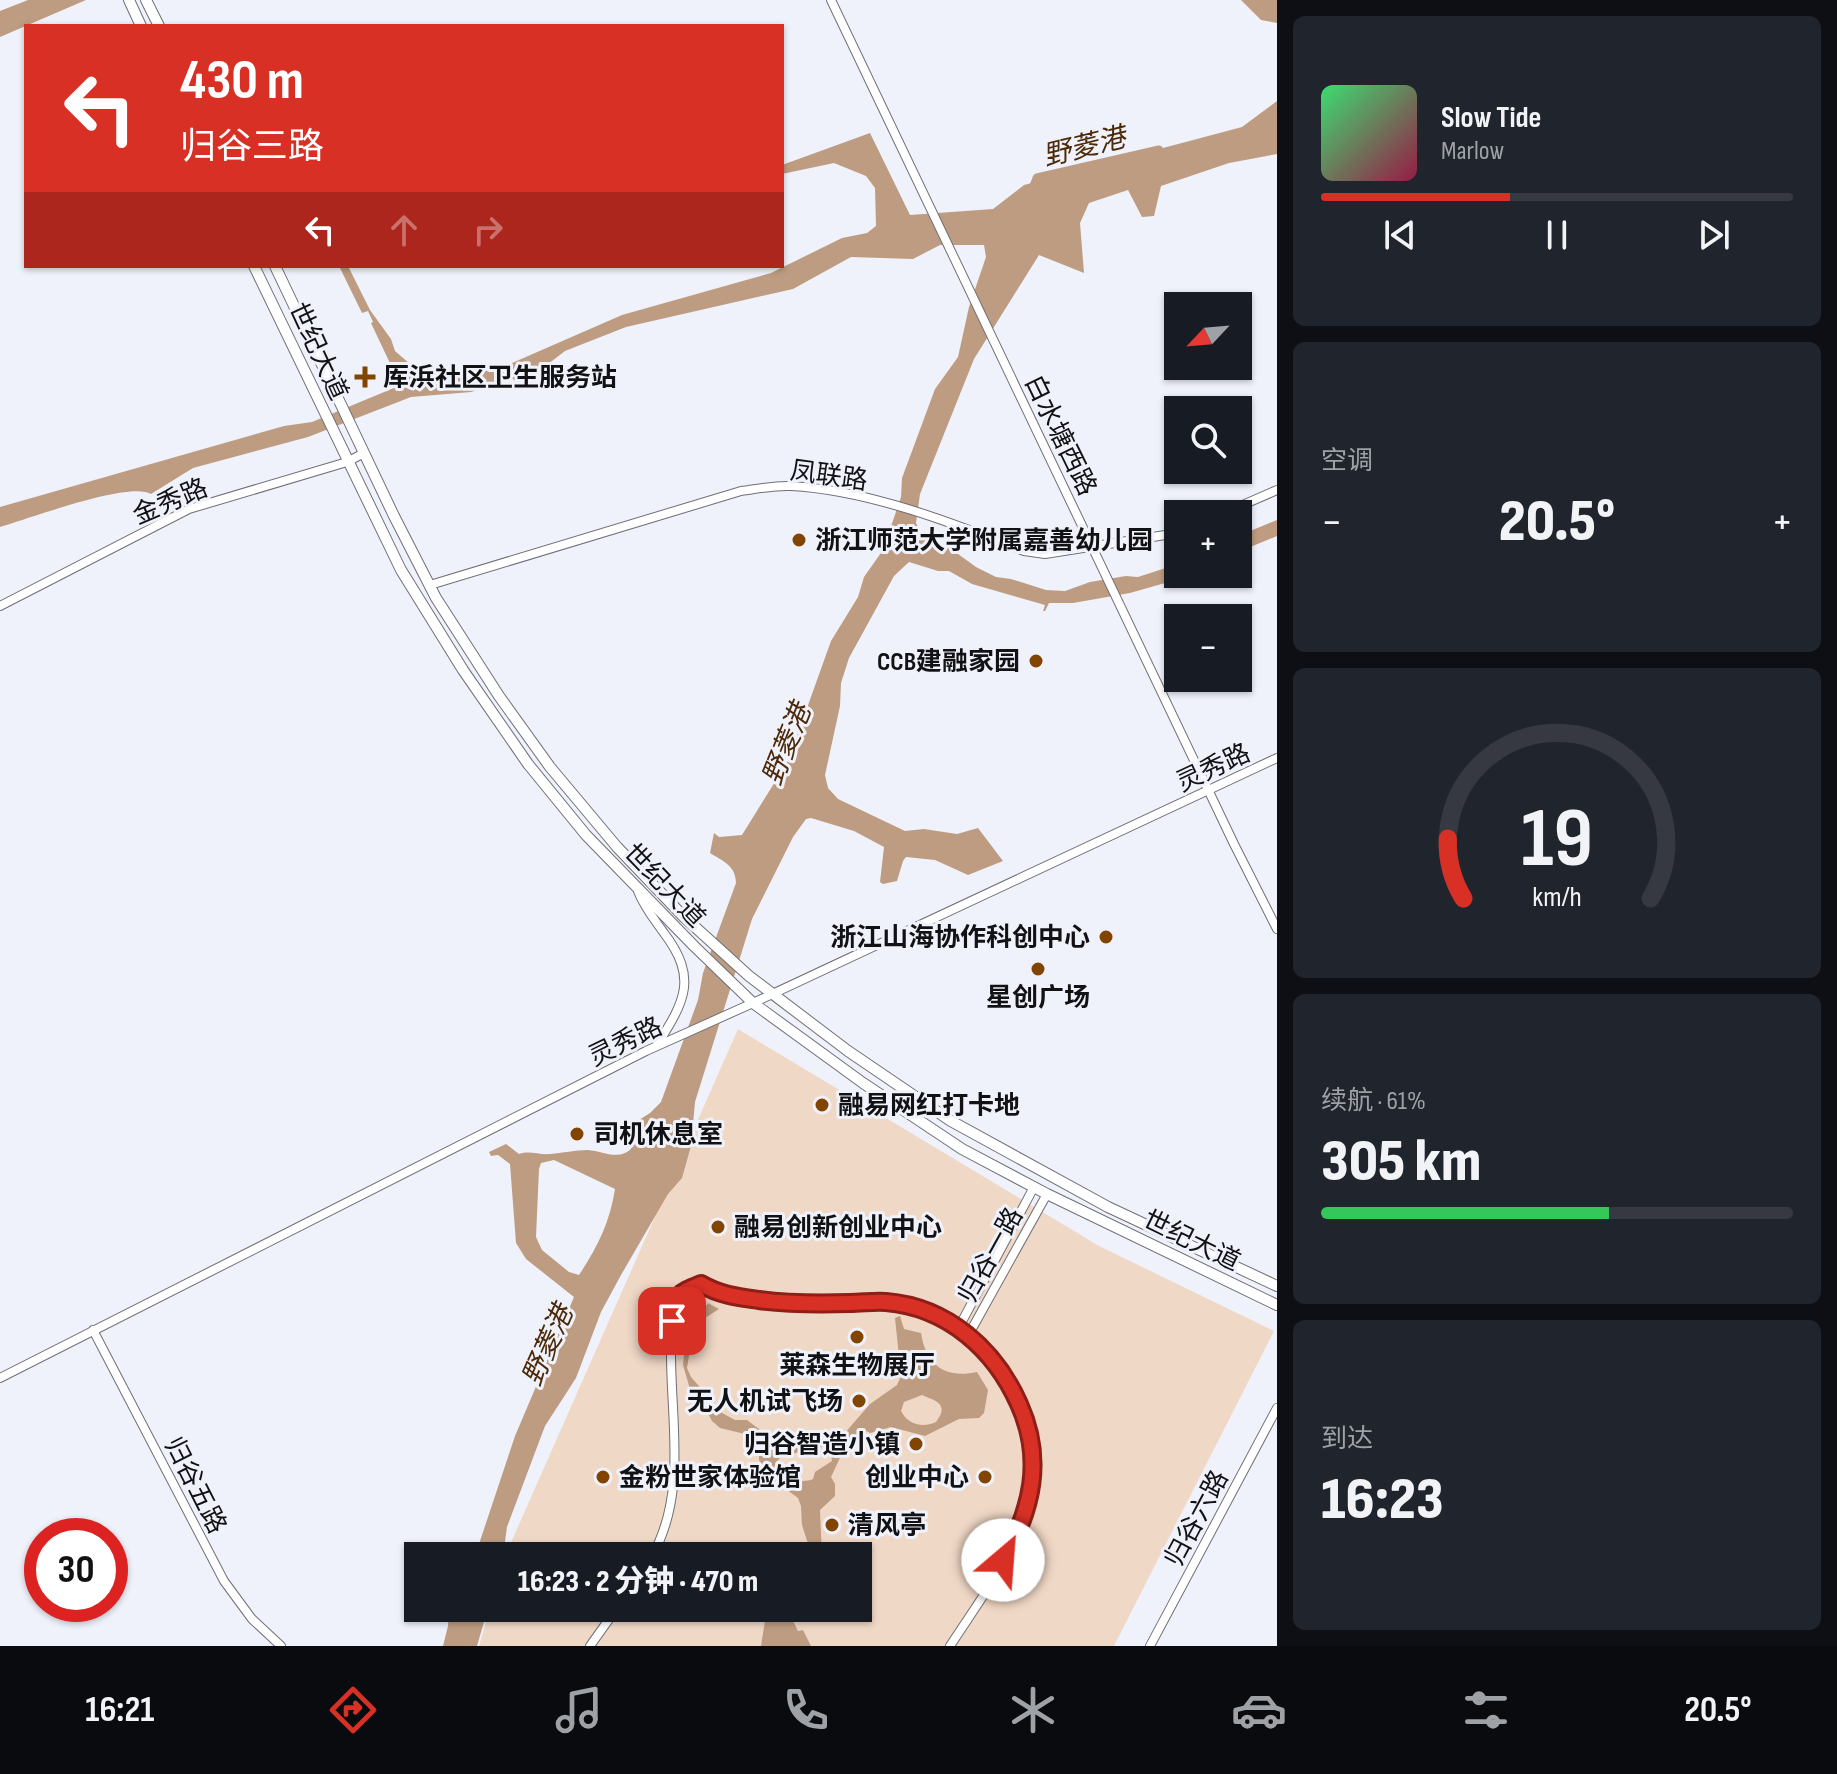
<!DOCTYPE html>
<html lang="zh">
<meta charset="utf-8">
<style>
:root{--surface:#171b24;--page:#20242c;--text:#f1f3f6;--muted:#9ea1a6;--line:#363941;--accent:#d93025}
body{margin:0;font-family:"Sofia Sans Condensed","Noto Sans SC",sans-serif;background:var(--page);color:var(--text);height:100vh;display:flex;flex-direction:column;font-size:30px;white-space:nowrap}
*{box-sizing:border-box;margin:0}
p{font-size:26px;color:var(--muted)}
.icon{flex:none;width:44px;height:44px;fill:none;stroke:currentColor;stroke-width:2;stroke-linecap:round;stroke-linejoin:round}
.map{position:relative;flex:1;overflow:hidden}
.drawer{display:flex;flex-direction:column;gap:16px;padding:16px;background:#0d0f14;width:560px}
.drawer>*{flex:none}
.banner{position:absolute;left:24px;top:24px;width:760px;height:244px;border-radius:0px;box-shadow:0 2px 6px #0004;background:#d93025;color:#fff;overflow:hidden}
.needle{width:52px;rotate:244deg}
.buttons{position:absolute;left:1164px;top:292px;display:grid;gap:16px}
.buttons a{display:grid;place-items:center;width:88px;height:88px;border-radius:0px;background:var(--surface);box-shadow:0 2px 6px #0004;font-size:40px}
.speed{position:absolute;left:24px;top:1518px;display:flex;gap:16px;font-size:40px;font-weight:700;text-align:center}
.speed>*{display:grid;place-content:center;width:104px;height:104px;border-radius:50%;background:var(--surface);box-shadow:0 2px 6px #0004;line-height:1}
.speed .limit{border:12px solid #d22;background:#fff;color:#111}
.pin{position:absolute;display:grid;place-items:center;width:68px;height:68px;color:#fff;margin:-34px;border-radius:16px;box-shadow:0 4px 12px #0006}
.me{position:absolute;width:88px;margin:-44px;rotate:27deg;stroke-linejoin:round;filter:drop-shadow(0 0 6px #0008)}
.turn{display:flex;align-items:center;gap:28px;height:168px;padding:0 24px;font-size:36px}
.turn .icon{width:104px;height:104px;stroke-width:2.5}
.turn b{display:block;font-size:56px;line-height:68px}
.lanes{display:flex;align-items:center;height:76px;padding:0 24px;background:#0003;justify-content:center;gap:40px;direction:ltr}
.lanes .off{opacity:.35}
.big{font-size:60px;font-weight:800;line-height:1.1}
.drawer .widget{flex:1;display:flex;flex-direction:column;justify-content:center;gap:12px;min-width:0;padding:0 28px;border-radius:12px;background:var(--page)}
.drawer .dial{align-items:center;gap:0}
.dial svg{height:208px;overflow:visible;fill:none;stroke:var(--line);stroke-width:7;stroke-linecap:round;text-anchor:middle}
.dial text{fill:var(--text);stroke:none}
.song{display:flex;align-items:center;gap:24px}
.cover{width:96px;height:96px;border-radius:12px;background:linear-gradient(135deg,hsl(140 70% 55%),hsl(340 70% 35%))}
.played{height:8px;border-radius:4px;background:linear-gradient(90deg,var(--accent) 40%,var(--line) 40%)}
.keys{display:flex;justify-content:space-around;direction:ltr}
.heat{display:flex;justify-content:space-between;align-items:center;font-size:44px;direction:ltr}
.charge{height:12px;border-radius:6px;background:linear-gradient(90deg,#34c759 61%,var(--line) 0)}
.trip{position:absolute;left:404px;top:1542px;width:468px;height:80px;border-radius:0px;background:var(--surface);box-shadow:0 2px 6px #0004;font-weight:800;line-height:80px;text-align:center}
.tabs{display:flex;height:128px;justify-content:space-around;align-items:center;background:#090b0e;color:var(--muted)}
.tabs .icon{width:56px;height:56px}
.tabs .active{color:var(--accent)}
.tabs b{font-size:36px;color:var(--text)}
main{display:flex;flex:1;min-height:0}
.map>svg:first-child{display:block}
.green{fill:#f0d8c6}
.water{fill:#bd9c82;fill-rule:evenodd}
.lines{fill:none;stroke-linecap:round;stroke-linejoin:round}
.canal{stroke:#bd9c82;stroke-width:9}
.minor-casing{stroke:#6e6f77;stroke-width:10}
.major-casing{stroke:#6e6f77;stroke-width:12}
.minor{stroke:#fff;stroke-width:8}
.major{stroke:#fff;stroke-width:10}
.route-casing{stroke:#8d1f18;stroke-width:20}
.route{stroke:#d93025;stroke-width:14}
.poi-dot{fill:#814500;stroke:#f0f2fb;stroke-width:3}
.labels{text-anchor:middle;stroke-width:6;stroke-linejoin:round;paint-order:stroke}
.street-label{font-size:26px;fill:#121215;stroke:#f0f2fb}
.poi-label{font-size:26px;font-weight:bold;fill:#121215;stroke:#f0f2fb;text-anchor:start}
.water-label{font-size:28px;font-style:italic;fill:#4c2a09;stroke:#f0f2fb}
</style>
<main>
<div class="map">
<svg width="1277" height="1646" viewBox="0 0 1277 1646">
<rect width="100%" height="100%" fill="#f0f2fb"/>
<path class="green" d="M738 1029 1099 1246 1274 1331 1114 1646H479L490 1608H858V1556H505Z"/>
<g class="water">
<path d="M28 0H86L0 37V11Z"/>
<path d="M1241 0H1277V23L1261 20Z"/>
<path d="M1277 101V154L1229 163 1161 186 1154 216 1142 217 1128 190 1089 203 1080 223 1084 273 1039 255 974 359 920 494 916 523 924 538 947 546 976 567 996 577 1011 579 1046 590 1065 591 1090 582 1126 576 1138 577 1178 564V574H1181L1172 581 1130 593 1073 603H1049L1045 611H1043L1045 605 972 584 949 571H938L909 562 894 576 849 658 841 683 840 706 825 775 828 788 838 799 905 831 924 829 957 834 978 828 1003 861 968 875 935 860 906 857 903 861 897 881 883 884 880 882 884 847 854 831 811 818 806 819 793 837 752 919 695 1102 691 1146 682 1178 668 1194 621 1275 601 1312 576 1378 545 1426 507 1527 503 1556H475L515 1436 574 1297 526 1259 516 1243 510 1164 498 1155 491 1156 489 1152 506 1144 519 1154C530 1150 538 1155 550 1154 562 1153 576 1150 588 1150 603 1151 618 1161 631 1149V1125L650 1113 661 1102 698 1000 703 973 736 883C736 866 723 861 710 853L714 833 719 837 742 835 788 761 831 641 858 597 864 577 883 550 901 497 902 478 935 389 958 357 969 307 986 257 984 245H940L913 259 851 257 793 289 626 327 565 351 543 368 537 384 524 389 513 379 471 392 411 397 308 437 193 468 151 494C129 481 28 519 0 527V507L284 426 312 422 401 385V379L396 376 371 323 373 322 368 311 362 313 339 266H348L370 310 391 339 395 351 425 377 505 366 622 315 771 273 842 238 867 233 876 226 875 188 866 176 834 163 782 174V165L870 133 910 215 993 209 1024 185 1242 127ZM554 1160 615 1189C610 1222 597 1248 579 1275L569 1272 542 1250 536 1237 539 1169 541 1163Z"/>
<path d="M1277 520V536L1243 550 1239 547 1238 536Z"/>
<path d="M708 1303 719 1309 694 1325 687 1368 691 1377 705 1393 713 1408 735 1420H747L782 1446 802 1445 844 1434 870 1404 897 1385 901 1376 895 1318 900 1316 904 1329 921 1333C926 1365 945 1379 977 1372L988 1390 984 1413 979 1418 959 1419 925 1436 891 1427 870 1433 867 1431 845 1447 831 1477 835 1484V1496L820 1510 822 1556H812L802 1525 801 1506 798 1498 768 1476 759 1460V1452L752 1438 745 1434 720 1428 712 1421 700 1399 690 1389 683 1365 687 1322 703 1311ZM922 1395C935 1401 950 1403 936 1422 923 1428 908 1425 901 1411L904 1402ZM826 1446 830 1450 832 1461 815 1472 813 1479C800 1485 777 1477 777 1461L782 1456Z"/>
<path d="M449 1608H488L477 1646H443L448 1626Z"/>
<path d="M767 1608H793V1621L798 1631 803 1630 811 1646H761Z"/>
</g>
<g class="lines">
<path class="canal" d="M1031 194 1037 178 1159 150"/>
<g class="minor-casing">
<g id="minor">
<path d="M831 0 1234 844 1277 929"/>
<path d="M1222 514 1277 490"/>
<path d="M430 585 741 491C757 489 775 485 791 486 868 490 953 523 1024 551L1045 554 1178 533"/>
<path d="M0 606 189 509 347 462 364 453"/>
<path d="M638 891C644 907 654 919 664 933 698 978 685 1001 657 1045"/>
<path d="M959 1327 1034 1187"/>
<path d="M93 1330 224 1581 252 1619 281 1646"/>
<path d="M969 1334 1047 1194"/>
<path d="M0 1378 646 1051 753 1003 1277 758"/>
<path d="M652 1556C687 1494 671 1422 671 1355 671 1340 669 1320 673 1305 676 1292 690 1289 701 1284 746 1309 805 1304 855 1303 865 1303 876 1301 886 1302 979 1308 1053 1412 1029 1503 1015 1555 979 1601 950 1646"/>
<path d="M590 1646 617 1608"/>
<path d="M1150 1646 1277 1408"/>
</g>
</g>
<g class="major-casing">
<g id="major">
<path d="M129 0 141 26"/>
<path d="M146 0 159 26"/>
<path d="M254 266 401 570 463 670 528 764 586 835 694 946 753 1003 863 1083 962 1149 1047 1194 1277 1305"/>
<path d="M275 266 394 516 436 598 499 696 550 767 617 847 684 917 749 976 848 1051 951 1121 1108 1207 1277 1286"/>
</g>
</g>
<use href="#minor" class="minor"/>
<use href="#major" class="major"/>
</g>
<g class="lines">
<g class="route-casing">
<path id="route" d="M672 1321C673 1295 679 1293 701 1284 720 1295 737 1297 759 1300 789 1304 819 1304 850 1303 862 1303 875 1301 886 1302 948 1307 995 1350 1019 1404 1044 1459 1032 1510 1003 1560"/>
</g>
<use href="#route" class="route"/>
</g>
<g class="poi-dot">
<path d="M361 365h8v8h8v8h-8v8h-8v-8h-8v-8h8z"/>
<circle cx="799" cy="540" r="8"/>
<circle cx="1036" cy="661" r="8"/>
<circle cx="1106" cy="937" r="8"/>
<circle cx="1038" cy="969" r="8"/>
<circle cx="822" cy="1105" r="8"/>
<circle cx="577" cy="1134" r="8"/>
<circle cx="718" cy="1227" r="8"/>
<circle cx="857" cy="1337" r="8"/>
<circle cx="859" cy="1401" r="8"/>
<circle cx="916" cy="1444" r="8"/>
<circle cx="603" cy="1477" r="8"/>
<circle cx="985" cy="1477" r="8"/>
<circle cx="832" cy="1525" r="8"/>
</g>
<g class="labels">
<g class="street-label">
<text transform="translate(319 351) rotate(65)" y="9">世纪大道</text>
<text transform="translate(1061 435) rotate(64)" y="9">白水塘西路</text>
<text transform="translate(829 475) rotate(8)" y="9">凤联路</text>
<text transform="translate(170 501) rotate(-23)" y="9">金秀路</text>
<text transform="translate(1213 767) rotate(-25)" y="9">灵秀路</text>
<text transform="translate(665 885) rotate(46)" y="9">世纪大道</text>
<text transform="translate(625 1041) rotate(-26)" y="9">灵秀路</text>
<text transform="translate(1192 1240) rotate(26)" y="9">世纪大道</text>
<text transform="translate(990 1255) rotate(-61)" y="9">归谷一路</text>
<text transform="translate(196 1485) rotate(63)" y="9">归谷五路</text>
<text transform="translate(1196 1518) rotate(-62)" y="9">归谷六路</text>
</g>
<g class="poi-label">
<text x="383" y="386">厍浜社区卫生服务站</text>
<text x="815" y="549">浙江师范大学附属嘉善幼儿园</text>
<text x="1020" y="670" text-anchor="end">CCB建融家园</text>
<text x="1090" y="946" text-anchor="end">浙江山海协作科创中心</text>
<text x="1038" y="1006" text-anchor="middle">星创广场</text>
<text x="838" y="1114">融易网红打卡地</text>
<text x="593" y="1143">司机休息室</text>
<text x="734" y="1236">融易创新创业中心</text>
<text x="857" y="1374" text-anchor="middle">莱森生物展厅</text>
<text x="843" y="1410" text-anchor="end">无人机试飞场</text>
<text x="900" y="1453" text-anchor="end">归谷智造小镇</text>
<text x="619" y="1486">金粉世家体验馆</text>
<text x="969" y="1486" text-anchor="end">创业中心</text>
<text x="848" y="1534">清风亭</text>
</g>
<g class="water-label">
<text transform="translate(1084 146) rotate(-14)" y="10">野菱港</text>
<text transform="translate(786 744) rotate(-68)" y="10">野菱港</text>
<text transform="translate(547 1345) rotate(-66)" y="10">野菱港</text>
</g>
</g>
</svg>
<div class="buttons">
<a><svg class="needle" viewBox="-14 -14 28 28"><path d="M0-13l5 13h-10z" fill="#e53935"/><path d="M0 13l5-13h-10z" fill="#9ea1a6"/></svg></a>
<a><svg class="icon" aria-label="search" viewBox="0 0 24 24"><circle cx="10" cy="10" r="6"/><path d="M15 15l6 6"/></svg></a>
<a>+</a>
<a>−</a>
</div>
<div class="speed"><div class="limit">30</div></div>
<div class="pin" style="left:672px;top:1321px;background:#d93025"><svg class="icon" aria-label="arrive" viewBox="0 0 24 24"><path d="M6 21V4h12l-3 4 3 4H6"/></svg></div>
<svg class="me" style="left:1003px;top:1560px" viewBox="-20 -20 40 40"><circle r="19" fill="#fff"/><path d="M0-13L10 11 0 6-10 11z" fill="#d93025"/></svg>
<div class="trip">16:23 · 2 分钟 · 470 m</div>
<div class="banner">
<div class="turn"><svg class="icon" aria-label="left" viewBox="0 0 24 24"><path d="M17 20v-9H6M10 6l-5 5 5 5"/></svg><div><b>430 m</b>归谷三路</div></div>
<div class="lanes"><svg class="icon" aria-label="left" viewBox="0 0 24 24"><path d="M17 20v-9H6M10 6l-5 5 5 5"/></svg><svg class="icon off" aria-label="ahead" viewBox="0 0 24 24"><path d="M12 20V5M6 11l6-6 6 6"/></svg><svg class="icon off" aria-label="right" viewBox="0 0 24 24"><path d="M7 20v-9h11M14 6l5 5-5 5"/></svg></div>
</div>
</div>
<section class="drawer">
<div class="widget">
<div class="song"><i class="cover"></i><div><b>Slow Tide</b><p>Marlow</p></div></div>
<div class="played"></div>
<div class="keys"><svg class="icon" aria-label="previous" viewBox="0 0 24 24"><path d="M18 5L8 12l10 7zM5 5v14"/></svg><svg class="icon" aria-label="pause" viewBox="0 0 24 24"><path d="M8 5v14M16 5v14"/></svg><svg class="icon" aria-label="next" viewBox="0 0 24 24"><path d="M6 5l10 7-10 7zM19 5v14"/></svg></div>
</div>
<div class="widget"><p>空调</p>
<div class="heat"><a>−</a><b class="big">20.5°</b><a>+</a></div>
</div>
<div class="widget dial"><svg viewBox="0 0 100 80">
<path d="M14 69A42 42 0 1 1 86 69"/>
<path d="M14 69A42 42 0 0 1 8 46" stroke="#d93025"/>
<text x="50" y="56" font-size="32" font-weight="700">19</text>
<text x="50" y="72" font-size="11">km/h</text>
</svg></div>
<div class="widget"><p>续航 · 61%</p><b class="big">305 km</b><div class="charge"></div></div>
<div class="widget"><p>到达</p><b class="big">16:23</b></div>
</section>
</main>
<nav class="tabs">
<b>16:21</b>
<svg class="icon active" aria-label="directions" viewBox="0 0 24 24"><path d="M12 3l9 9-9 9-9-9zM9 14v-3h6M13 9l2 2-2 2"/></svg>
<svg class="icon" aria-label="music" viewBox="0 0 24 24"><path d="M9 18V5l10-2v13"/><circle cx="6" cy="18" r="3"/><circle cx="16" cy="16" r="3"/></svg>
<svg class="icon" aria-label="phone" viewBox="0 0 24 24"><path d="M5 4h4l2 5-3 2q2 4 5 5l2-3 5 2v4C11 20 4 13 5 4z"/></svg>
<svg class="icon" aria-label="climate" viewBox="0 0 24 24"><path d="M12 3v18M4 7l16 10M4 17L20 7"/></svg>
<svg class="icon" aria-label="car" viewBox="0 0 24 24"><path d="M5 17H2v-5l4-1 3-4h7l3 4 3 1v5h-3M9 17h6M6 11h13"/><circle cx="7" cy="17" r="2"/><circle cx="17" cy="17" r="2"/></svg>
<svg class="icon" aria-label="filters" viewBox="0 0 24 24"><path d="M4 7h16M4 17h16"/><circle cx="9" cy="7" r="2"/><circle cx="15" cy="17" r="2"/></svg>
<b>20.5°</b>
</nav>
